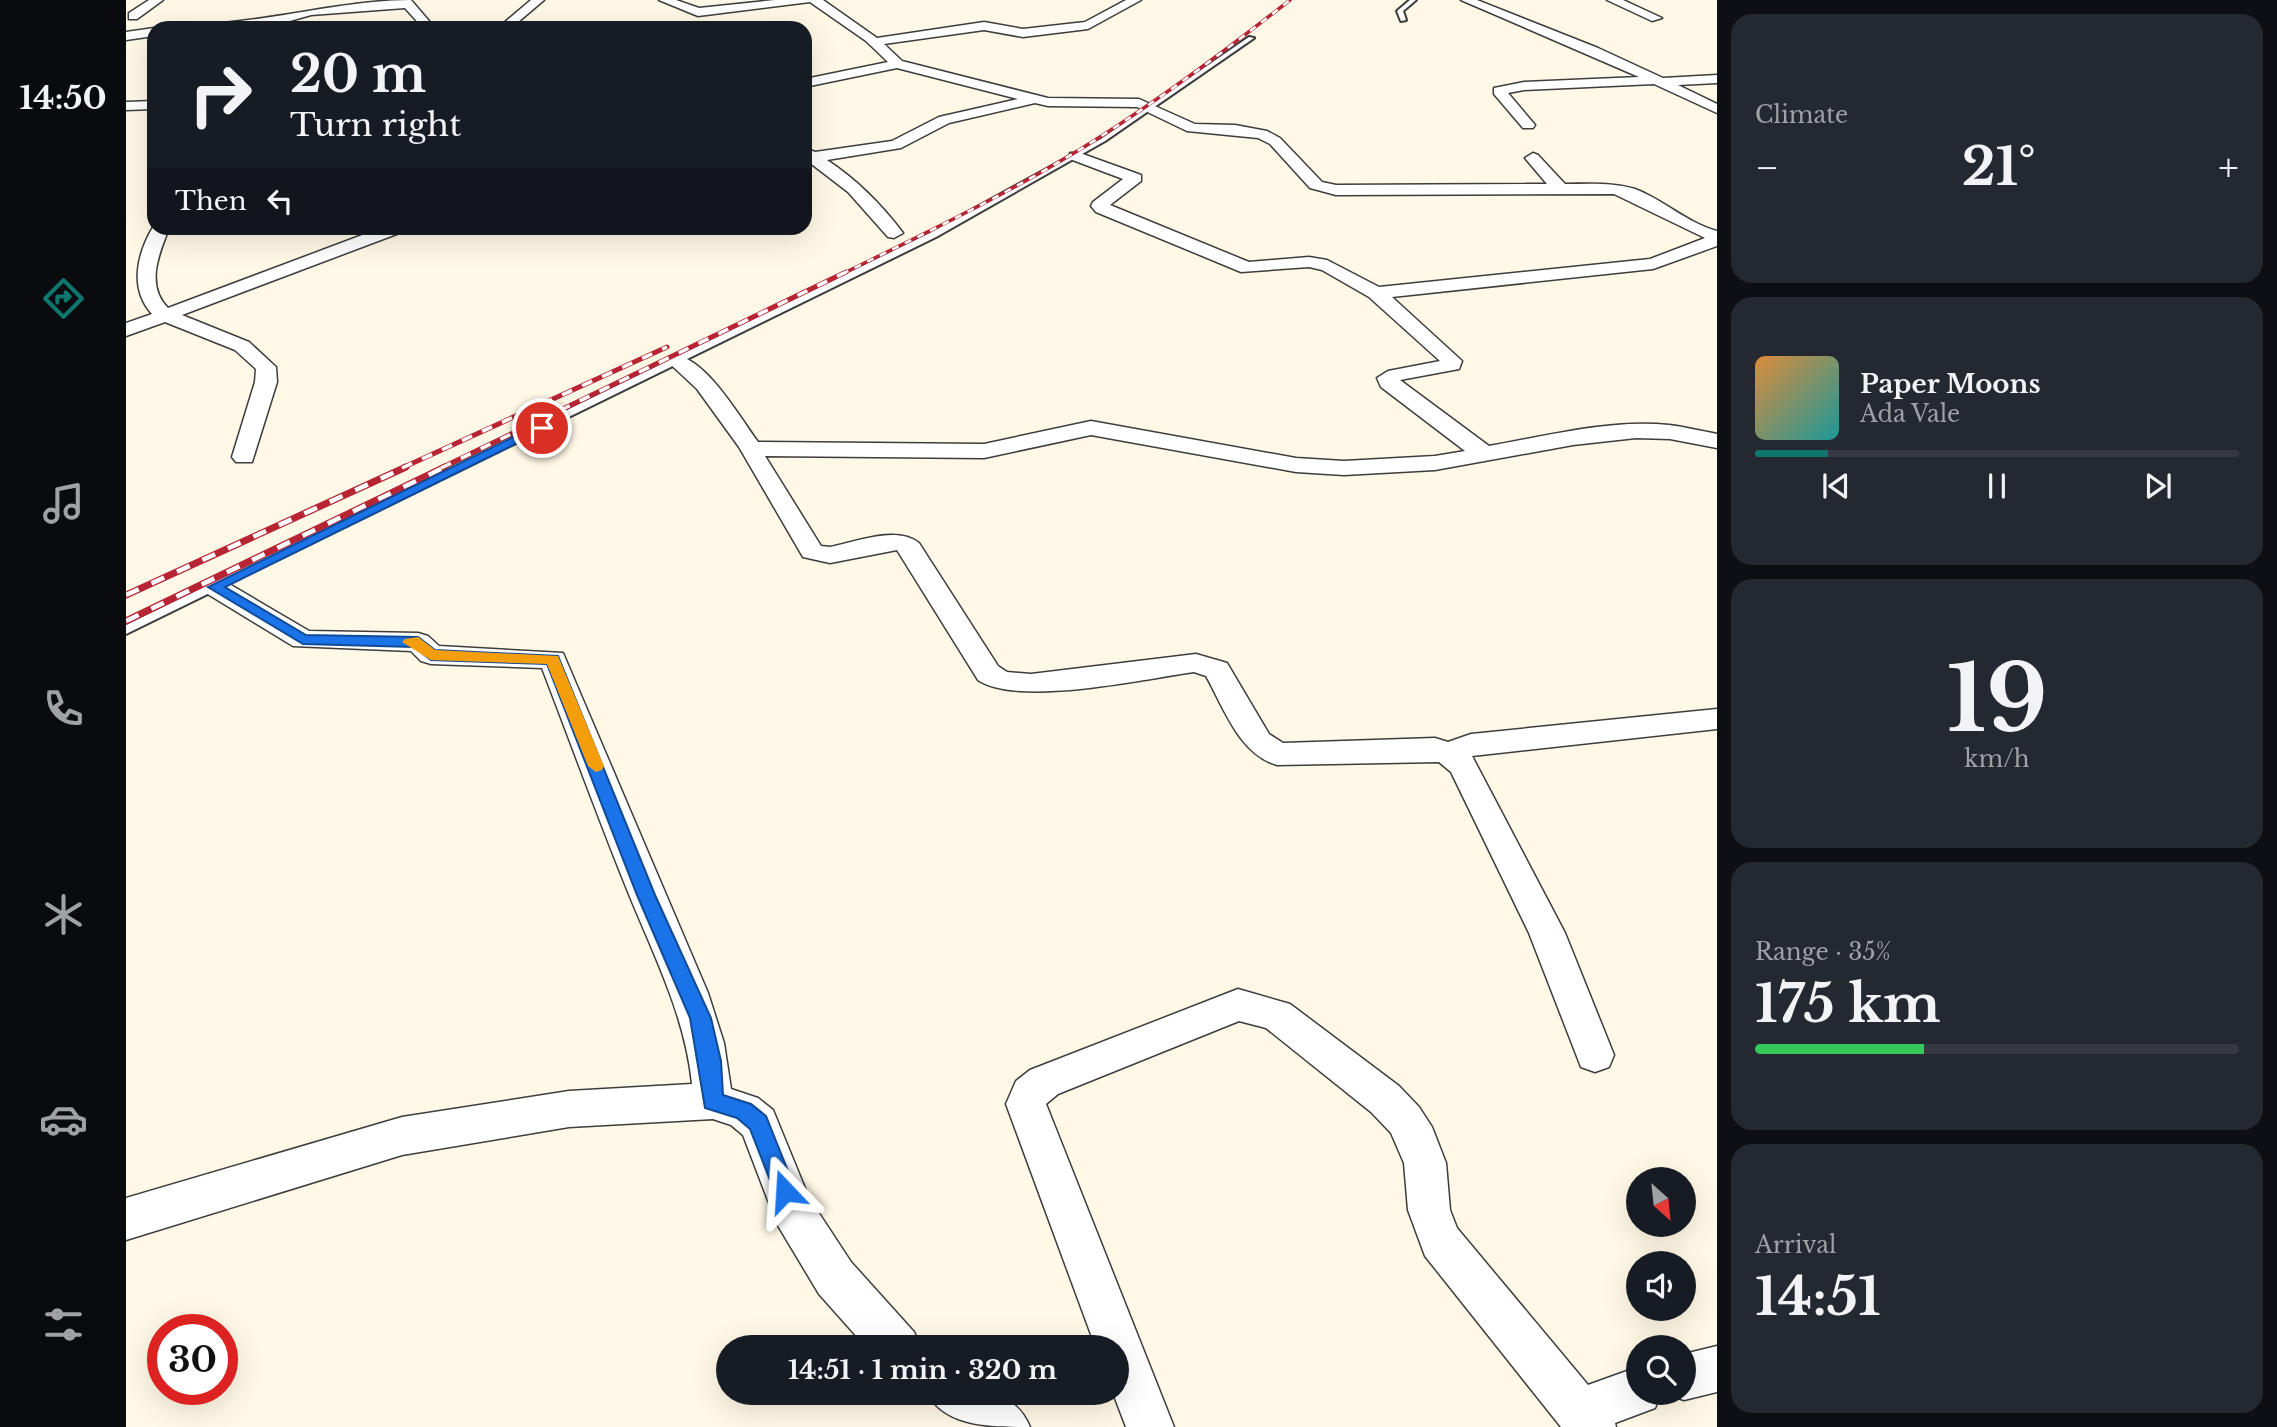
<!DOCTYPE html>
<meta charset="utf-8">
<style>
:root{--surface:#171b24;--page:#242831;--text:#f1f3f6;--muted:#9ea1a6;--line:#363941;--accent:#0f766e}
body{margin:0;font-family:"Libre Baskerville",serif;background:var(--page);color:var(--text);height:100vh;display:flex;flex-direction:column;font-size:26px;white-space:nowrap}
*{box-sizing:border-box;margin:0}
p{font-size:23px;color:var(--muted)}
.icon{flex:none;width:38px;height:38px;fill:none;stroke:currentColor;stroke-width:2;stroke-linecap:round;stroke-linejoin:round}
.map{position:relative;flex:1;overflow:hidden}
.drawer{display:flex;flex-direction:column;gap:14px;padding:14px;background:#0d0f14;width:560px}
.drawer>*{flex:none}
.top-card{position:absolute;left:21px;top:21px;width:665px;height:214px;border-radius:21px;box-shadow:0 7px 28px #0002;background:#171b24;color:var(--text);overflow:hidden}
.needle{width:46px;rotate:153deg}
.fabs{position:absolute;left:1500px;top:1167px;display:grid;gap:14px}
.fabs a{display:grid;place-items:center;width:70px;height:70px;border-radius:50%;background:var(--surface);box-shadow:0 7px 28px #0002;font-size:35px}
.speed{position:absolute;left:21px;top:1314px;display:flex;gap:14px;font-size:35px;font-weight:700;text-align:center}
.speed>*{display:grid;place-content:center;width:91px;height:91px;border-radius:50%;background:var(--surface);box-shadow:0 7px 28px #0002;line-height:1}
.speed .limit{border:10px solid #d22;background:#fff;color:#111}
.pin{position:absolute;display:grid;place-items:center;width:60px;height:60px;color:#fff;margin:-30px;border:4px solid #fff;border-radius:50%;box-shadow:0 2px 7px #0007}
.me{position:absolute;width:77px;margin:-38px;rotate:340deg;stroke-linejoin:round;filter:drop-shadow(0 0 5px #0008)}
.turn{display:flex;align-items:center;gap:24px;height:147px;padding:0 28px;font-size:32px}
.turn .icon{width:91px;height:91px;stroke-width:2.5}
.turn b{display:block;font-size:49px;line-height:60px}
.then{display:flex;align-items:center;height:66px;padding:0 28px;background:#0003;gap:14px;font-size:26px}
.big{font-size:52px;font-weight:800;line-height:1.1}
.drawer .tile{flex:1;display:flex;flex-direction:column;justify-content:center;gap:10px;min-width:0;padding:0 24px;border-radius:21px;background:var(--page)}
.drawer .dial{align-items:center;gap:0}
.dial b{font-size:91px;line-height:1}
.song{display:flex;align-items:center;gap:21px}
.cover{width:84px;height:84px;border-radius:10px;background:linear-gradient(135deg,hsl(30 70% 55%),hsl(180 70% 35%))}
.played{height:7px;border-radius:4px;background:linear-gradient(90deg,var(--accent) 15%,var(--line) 15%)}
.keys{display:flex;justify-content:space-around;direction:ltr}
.heat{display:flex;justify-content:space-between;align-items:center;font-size:38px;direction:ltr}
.charge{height:10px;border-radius:5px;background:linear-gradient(90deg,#34c759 35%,var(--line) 0)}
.trip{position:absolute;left:590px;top:1335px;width:413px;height:70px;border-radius:35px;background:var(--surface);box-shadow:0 7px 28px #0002;font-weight:800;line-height:70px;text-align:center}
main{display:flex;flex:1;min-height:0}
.tab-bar{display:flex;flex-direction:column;width:126px;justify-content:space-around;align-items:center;background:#090b0e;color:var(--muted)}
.tab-bar .icon{width:49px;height:49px}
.tab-bar .current{color:var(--accent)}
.tab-bar b{font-size:32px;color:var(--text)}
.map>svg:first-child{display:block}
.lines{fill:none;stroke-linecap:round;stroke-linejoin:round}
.lane-casing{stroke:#3d3d3d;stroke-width:4}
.street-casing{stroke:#3d3d3d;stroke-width:3}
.lane{fill:#fff;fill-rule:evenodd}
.street{fill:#fff;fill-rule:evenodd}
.rail-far2-casing{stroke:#b72535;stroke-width:3.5}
.rail-far1-casing{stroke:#b72535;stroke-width:5}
.rail-casing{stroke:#b72535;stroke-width:7}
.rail-far2{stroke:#fff;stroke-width:2.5;stroke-dasharray:7;stroke-linecap:butt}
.rail-far1{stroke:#fff;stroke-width:3.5;stroke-dasharray:11;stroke-linecap:butt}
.rail{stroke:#fff;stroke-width:4.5;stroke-dasharray:14;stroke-linecap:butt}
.route{fill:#1a73e8;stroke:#114b97;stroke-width:2}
.slow{fill:#f59e0b}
</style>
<main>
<nav class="tab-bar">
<b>14:50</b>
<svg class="icon current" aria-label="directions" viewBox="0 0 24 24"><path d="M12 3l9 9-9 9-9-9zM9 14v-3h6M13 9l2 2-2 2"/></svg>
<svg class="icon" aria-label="music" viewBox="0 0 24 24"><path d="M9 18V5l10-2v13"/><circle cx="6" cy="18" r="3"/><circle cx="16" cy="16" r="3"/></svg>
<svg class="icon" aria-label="phone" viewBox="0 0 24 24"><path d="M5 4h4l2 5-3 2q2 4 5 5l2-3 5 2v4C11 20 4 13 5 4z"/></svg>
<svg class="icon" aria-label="climate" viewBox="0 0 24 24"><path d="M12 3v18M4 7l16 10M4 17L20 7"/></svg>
<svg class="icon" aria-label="car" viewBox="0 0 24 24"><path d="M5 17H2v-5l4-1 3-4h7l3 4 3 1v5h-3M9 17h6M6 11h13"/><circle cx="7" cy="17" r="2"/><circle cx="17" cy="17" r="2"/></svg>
<svg class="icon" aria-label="filters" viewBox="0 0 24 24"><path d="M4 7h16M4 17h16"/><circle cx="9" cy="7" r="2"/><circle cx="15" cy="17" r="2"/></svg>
</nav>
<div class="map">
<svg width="1591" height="1427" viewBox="0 0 1591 1427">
<rect width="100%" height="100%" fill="#fff8e6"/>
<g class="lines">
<g class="lane-casing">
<g id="lane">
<path d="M1284 0H1290L1277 11 1280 20 1275 21 1271 11Z"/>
<path d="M1123 37 1128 38 979 141 810 237 0 634V625L804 233 975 139Z"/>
</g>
</g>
<g class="street-casing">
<g id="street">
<path d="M23 0H37L11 19H3V13Z"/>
<path d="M285 0 309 28H297L279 8 185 15 139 28H77L83 24C150 20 221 0 285 0Z"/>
<path d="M405 0H418L385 28H372Z"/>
<path d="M533 0H550L573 8 649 0H697L751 38 858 22 897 29 959 22 1000 0H1015L962 29 897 37 858 30 758 44 776 61 922 98 1013 99 1069 124 1109 125 1141 131 1154 138 1196 182 1210 185 1421 184 1399 158 1407 153 1412 155 1439 184C1462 184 1486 182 1509 189 1538 200 1561 223 1591 231V246L1527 269 1266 297 1336 361 1333 369 1274 380 1363 446C1421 436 1484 419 1543 425 1559 427 1575 431 1591 434V448L1544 439 1510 438 1447 445 1309 470 1218 475 1170 472 965 435 858 458 639 456 695 546 704 547C729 542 771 525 793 543L872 666 881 672 905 674 1070 654 1101 663 1143 734 1157 743 1309 738 1322 742 1345 734 1591 709V729L1346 756 1439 933 1488 1055 1483 1067 1469 1072 1455 1067 1403 933 1325 772 1313 762 1151 765C1113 754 1098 708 1080 676L1068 672C1018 679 892 707 852 680L771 550 704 563 677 557 613 447 571 389 541 361 551 355C583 363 613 416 632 442L858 444 965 421 1170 458 1218 461 1309 456 1339 451 1255 387 1251 378 1262 371 1314 361 1243 297 1196 270 1183 267 1115 272 970 212 965 206 967 202 997 179 944 159V153H954L1015 175V181L984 205 1123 262 1183 257 1201 260 1253 287 1524 259 1579 238 1488 194 1210 195 1184 188 1144 144 1132 138 1061 131 1011 107 922 106 909 103 823 123 775 148 701 160C730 179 756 205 777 233L768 238 762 237 722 192 679 159V148L689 152 766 141 813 117 892 99 771 68 679 87V79L762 62 740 41 684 2 572 16Z"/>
<path d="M1335 0H1351L1472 48 1537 78 1591 75V83L1552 85 1591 104V113L1528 84 1398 90 1382 93 1409 125 1407 128H1397L1368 94V88L1398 82 1513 77Z"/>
<path d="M1481 0H1497L1536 18 1526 21Z"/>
<path d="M28 28V36L0 40V32Z"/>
<path d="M28 101V109L0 110V102Z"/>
<path d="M27 227 39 228 42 231C32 256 20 286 42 308L255 228H279L276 232 56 315 123 342 150 367 151 382 126 462H110L106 457 129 382 130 369 109 350 39 322 0 336V323L26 314C3 289 11 254 27 227Z"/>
<path d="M89 579 98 581 183 631 292 633 302 636 313 646 437 653 582 993 598 1043 605 1089 632 1098 647 1110 683 1198 725 1262 788 1332 795 1348H741L693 1294 651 1224 617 1135 605 1125 587 1119 443 1127 276 1155 0 1240V1198L276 1117 443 1091 566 1084C559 1014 526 952 500 887 471 815 444 741 416 668L305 664 295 661 285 651 167 646 80 593 76 587 80 581Z"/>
<path d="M1112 989 1164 1004 1273 1086 1293 1107 1306 1127 1320 1163 1324 1210 1331 1228 1462 1385 1512 1367V1393H1535L1529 1408 1489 1423 1490 1427H1435L1299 1256 1282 1210 1278 1163 1265 1133 1245 1112 1140 1028 1113 1021 932 1094 920 1104 1048 1427H1000L987 1393H990V1348H970L880 1104 890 1081 904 1070Z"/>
<path d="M1591 1346V1392L1558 1400 1541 1394 1558 1393V1354Z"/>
<path d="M801 1393C842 1393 886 1383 904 1427 864 1427 820 1427 801 1393Z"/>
</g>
</g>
<use href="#lane" class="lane"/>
<use href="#street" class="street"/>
<g class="rail-far2-casing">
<path id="rail-far2" d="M716 274C804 231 892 189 974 137 1040 95 1103 48 1164 0"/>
</g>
<g class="rail-far1-casing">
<g id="rail-far1">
<path d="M276 468 541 347"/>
<path d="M315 468 720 272"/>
</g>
</g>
<g class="rail-casing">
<g id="rail">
<path d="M0 595 280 467"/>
<path d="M0 621 319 467"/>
</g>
</g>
<use href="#rail-far2" class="rail-far2"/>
<use href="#rail-far1" class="rail-far1"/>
<use href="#rail" class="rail"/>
</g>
<path class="route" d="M412 425 422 428 99 587 180 635 292 637 309 650 432 656 529 895 585 1018 595 1061 597 1095 625 1104 640 1116 670 1191 667 1198 659 1201 651 1198 624 1129 611 1118 579 1108 564 1018 511 895 421 664 305 660 288 647 177 644 82 587Z"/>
<path class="slow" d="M292 637 309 650 432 656 478 766 476 770 470 772 462 766 421 664 305 660 276 642 279 639Z"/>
</svg>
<div class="fabs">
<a><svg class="needle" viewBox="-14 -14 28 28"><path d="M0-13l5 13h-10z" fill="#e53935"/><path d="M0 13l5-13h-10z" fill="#9ea1a6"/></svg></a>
<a><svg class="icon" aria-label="sound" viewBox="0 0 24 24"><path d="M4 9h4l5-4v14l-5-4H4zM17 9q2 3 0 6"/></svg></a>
<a><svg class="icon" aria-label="search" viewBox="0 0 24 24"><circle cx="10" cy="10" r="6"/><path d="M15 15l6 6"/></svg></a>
</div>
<div class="speed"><div class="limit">30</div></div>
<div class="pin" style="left:416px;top:428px;background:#d93025"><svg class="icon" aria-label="arrive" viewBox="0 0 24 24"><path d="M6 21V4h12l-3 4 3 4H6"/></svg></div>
<svg class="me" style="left:659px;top:1191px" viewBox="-20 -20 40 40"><path d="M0-17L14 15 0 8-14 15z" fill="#1a73e8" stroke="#fff" stroke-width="4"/></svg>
<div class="trip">14:51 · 1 min · 320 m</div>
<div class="top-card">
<div class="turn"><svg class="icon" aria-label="right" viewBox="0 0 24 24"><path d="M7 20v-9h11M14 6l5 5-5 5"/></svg><div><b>20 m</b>Turn right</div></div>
<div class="then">Then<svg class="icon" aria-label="left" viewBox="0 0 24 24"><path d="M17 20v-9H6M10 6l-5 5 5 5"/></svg></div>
</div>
</div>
<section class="drawer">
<div class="tile"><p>Climate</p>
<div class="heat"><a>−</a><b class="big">21°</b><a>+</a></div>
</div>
<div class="tile">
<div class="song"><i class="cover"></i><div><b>Paper Moons</b><p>Ada Vale</p></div></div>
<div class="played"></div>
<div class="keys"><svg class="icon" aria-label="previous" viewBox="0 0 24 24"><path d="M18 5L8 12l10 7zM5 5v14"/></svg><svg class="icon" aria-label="pause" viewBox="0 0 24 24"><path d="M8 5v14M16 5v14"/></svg><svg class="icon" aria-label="next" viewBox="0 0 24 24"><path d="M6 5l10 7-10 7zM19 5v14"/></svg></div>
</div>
<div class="tile dial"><b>19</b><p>km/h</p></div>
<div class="tile"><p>Range · 35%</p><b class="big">175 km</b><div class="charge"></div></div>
<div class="tile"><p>Arrival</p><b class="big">14:51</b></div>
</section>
</main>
